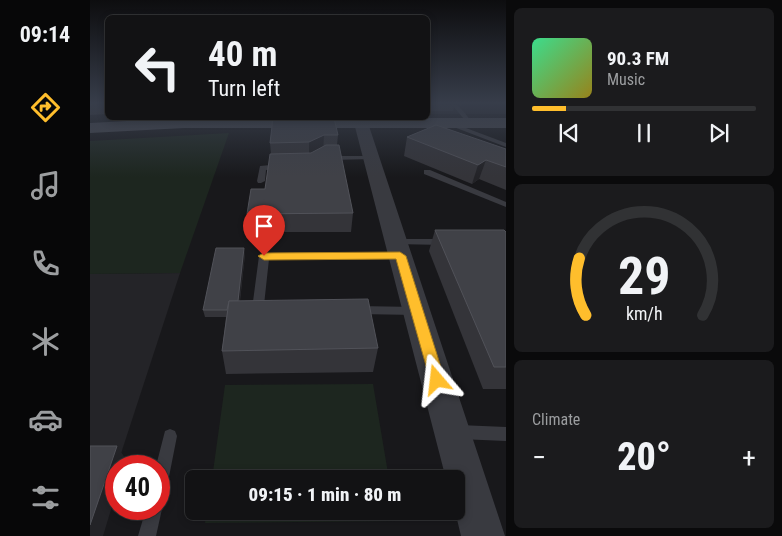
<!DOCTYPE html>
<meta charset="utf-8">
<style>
:root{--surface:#121214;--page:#1b1b1d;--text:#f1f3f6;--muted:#9c9ea0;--line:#313234;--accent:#ffbe2c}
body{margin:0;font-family:"Roboto Condensed",sans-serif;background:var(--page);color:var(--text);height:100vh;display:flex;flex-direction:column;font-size:19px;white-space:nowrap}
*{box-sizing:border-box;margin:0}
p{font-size:16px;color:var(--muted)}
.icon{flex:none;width:28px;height:28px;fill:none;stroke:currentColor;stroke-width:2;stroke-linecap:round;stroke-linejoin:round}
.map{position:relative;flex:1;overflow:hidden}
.details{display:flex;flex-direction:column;gap:8px;padding:8px;background:#0a0a0b;width:276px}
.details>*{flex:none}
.top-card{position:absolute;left:15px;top:15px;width:325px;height:105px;border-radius:8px;box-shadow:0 2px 8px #0003,0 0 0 1px var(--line);background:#121214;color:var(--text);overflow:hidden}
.speed{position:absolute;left:15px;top:455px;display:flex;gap:10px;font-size:25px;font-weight:700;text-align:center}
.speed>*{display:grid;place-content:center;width:65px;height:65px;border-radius:50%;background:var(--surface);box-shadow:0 2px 8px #0003,0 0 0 1px var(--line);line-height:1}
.speed .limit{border:8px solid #d22;background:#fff;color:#111}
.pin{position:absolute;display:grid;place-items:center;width:42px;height:42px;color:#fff;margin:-51px -21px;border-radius:50% 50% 50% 0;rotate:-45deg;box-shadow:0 0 5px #0007}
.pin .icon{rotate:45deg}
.me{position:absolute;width:55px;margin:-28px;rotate:343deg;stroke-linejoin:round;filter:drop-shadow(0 0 4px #0008)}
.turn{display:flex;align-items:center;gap:18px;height:105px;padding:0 20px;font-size:22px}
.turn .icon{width:65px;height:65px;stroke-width:2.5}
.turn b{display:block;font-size:35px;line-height:42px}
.big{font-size:38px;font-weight:800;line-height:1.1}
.details .widget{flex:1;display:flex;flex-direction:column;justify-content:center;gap:8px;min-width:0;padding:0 18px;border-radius:8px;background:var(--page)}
.details .dial{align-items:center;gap:0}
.dial svg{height:130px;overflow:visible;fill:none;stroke:var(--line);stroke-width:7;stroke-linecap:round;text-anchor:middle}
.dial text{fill:var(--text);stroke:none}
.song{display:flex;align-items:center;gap:15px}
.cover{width:60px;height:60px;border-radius:8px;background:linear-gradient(135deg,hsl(150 70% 55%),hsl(50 70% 35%))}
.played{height:5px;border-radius:2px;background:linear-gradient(90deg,var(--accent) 15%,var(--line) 15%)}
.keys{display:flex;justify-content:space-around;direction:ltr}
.heat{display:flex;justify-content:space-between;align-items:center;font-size:28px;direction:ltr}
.trip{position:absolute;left:95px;top:470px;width:280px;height:50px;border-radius:8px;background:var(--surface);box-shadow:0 2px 8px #0003,0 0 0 1px var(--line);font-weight:800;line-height:50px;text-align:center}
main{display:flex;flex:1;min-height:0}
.tab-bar{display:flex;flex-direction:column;width:90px;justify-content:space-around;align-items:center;background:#070708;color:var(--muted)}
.tab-bar .icon{width:35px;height:35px}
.tab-bar .active{color:var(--accent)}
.tab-bar b{font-size:22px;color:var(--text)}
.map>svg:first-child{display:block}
.built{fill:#242428}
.green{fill:#1d261f}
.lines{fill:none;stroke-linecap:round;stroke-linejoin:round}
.service{fill:#393a40;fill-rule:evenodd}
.tertiary{fill:#393a40;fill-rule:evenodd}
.secondary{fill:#474950;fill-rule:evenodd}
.wall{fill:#343439}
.shaded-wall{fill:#232327}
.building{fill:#404147;stroke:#515259}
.route{fill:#ffbe2c;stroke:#a67c1d}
</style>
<main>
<nav class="tab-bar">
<b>09:14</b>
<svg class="icon active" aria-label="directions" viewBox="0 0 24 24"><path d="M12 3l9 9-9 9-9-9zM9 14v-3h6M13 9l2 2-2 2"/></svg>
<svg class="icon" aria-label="music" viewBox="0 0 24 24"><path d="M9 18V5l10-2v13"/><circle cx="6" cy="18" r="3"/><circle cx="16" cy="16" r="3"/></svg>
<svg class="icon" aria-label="phone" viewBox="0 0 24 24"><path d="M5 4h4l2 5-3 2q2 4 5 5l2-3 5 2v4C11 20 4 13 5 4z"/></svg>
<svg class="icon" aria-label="climate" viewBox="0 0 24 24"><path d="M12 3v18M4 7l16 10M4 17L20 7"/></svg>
<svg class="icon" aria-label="car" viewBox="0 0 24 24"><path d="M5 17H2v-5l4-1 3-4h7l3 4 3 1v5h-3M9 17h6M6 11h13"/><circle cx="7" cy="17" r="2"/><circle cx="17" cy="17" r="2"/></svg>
<svg class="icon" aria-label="filters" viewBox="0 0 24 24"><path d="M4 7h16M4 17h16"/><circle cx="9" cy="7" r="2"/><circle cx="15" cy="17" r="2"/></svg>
</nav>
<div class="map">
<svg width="416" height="536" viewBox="0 0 416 536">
<rect width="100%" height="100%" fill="#18181b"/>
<g class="built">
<rect x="338" y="102" width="78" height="12"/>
<path d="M90 273 4 536H0V274Z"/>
</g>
<g class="green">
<path d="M139 133 90 273 0 274V141Z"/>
<path d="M283 384 299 479H122L135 385Z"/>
<path d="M117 511H305L306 521 115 523Z"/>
</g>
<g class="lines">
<g class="service">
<path d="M357 102C369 102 374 113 382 122V124H378L364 107Z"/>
<path d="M356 122H360L416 143V147L356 124Z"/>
<path d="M281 156 283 157V159L240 160 237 158 240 156Z"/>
<path d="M191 164H194V168L176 170 175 181 171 183H168L167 181 170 166Z"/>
<path d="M334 170H340L416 202V207L334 174Z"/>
<path d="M306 239H355L360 242 355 245 303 244 301 242 303 240Z"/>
<path d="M174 253H310L315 256 310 259H179L174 305 179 309 177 312H164L162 309 169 256Z"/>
<path d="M268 306 326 307 330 308 332 311 330 314 326 315 268 314 264 313 262 310 264 307Z"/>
<path d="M369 425 416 427V441L369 439 364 437 362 432 364 427Z"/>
<path d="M80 429 85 431 87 436 77 487 75 493 69 495V466H66L75 431Z"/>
<path d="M69 503 72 509 66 536H48L56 509H69Z"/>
</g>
<path class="tertiary" d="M271 119 276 120 278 123 415 536H371L365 511H366V479H356L264 123 266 120Z"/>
<path class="secondary" d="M94 118H416V128H94L0 133V123Z"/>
</g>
<g class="wall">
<path d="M0 102H18V114L0 115Z"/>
<path d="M338 102 365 103 363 111H338Z"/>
<path d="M366 102H400L371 106Z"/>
<path d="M183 118 248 135 247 145 263 213 261 232H159L157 214 175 189 181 154 180 143Z"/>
<path d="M317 137 416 149V190L389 179 382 184 314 156Z"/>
<path d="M345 230 416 232V389H393L339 251Z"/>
<path d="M155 254 150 301 288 348 283 372 136 374 132 351 136 317H115L113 310Z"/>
</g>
<g class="shaded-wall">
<path d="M372 102H400L371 106Z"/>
<path d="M234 135 233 154 219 162V142Z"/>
<path d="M396 160 389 179 382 184 388 165Z"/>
<path d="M154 248 155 254 148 316 147 310Z"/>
<path d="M27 446 37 461 35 466H26V493L13 536H0V525Z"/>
</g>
<g class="building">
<path d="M0 102H18V103L0 104Z"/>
<path d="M338 102H364L365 103 338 104Z"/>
<path d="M183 118H244L248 135H234L219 142 180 143Z"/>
<path d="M346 125 416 149V167L396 160 388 165 317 137Z"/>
<path d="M236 145H249L263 213 157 214 161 189H175L180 154 221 153Z"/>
<path d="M345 230H414L416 232V367H404Z"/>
<path d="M126 248H154L148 301H139L137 310H113Z"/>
<path d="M278 299 288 348 132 351 139 301Z"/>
<path d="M0 446H27L0 525Z"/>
</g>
<linearGradient id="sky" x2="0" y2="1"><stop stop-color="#0d0d0f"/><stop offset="0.58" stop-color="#373d4a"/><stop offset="1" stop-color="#373d4a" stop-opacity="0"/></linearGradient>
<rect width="416" height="177" fill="url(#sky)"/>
<path class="route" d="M310 252 316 256 355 380 353 384 347 386 342 384 340 380 306 259 174 260 168 256 174 253Z"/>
</svg>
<div class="speed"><div class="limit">40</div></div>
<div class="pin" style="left:174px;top:256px;background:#d93025"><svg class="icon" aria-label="arrive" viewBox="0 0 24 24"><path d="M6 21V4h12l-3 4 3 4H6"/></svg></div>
<svg class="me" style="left:347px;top:380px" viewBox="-20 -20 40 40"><path d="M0-17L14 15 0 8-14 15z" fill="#ffbe2c" stroke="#fff" stroke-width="4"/></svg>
<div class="trip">09:15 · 1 min · 80 m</div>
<div class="top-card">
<div class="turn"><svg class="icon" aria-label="left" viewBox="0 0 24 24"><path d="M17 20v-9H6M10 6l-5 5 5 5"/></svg><div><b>40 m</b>Turn left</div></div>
</div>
</div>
<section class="details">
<div class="widget">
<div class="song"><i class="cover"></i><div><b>90.3 FM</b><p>Music</p></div></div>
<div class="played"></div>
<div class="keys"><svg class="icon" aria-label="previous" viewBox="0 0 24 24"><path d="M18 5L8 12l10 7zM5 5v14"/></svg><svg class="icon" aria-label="pause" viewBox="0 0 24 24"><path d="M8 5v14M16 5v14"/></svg><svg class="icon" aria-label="next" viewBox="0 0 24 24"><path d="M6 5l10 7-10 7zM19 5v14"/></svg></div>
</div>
<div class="widget dial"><svg viewBox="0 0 100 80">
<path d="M14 69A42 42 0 1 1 86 69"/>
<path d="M14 69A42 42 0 0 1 10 34" stroke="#ffbe2c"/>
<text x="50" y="56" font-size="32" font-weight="700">29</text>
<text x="50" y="72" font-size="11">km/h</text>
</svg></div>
<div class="widget"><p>Climate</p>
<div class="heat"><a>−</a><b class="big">20°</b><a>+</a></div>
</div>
</section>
</main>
